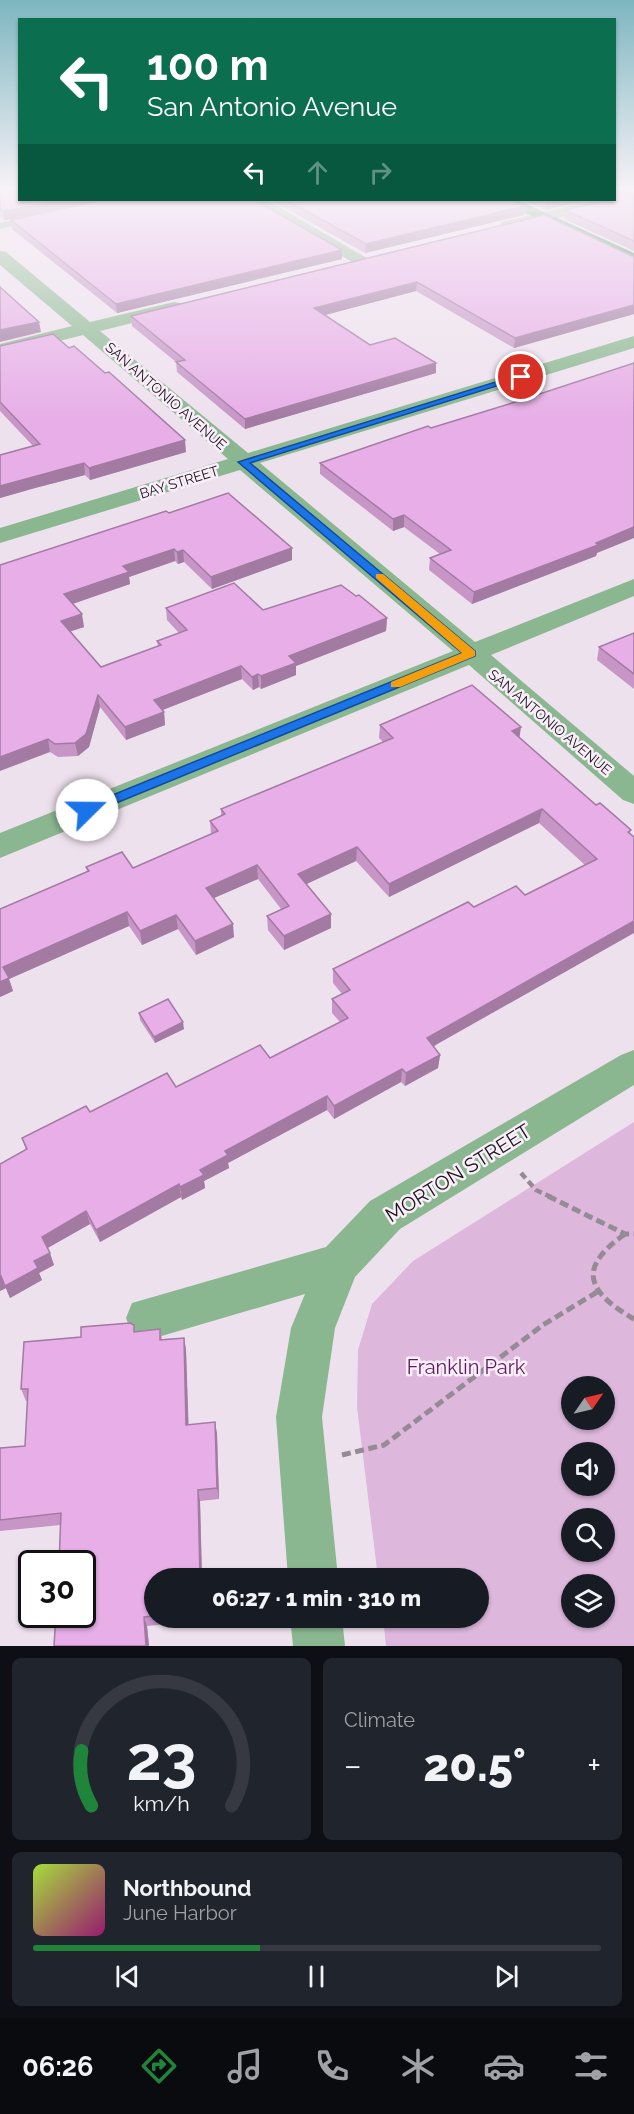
<!DOCTYPE html>
<meta charset="utf-8">
<style>
:root{--surface:#171b24;--page:#20242c;--text:#f1f3f6;--muted:#9ea1a6;--line:#363941;--accent:#1f853a}
body{margin:0;font-family:Raleway,sans-serif;background:var(--page);color:var(--text);height:100vh;display:flex;flex-direction:column;font-size:22px;white-space:nowrap}
*{box-sizing:border-box;margin:0}
p{font-size:20px;color:var(--muted)}
.icon{flex:none;width:33px;height:33px;fill:none;stroke:currentColor;stroke-width:2;stroke-linecap:round;stroke-linejoin:round}
.map{position:relative;height:1646px;overflow:hidden}
.drawer{display:flex;flex-direction:column;gap:12px;padding:12px;background:#0d0f14;flex:1}
.drawer>*{flex:none}
.hud{position:absolute;left:18px;top:18px;width:598px;height:183px;border-radius:0px;box-shadow:0 2px 4px #0004;background:#0b6e4f;color:#fff;overflow:hidden}
.needle{width:39px;rotate:56deg}
.buttons{position:absolute;left:561px;top:1376px;display:grid;gap:12px}
.buttons a{display:grid;place-items:center;width:54px;height:54px;border-radius:50%;background:var(--surface);box-shadow:0 2px 4px #0004;font-size:30px}
.speed{position:absolute;left:18px;top:1550px;display:flex;gap:12px;font-size:30px;font-weight:700;text-align:center}
.speed>*{display:grid;place-content:center;width:78px;height:78px;border-radius:50%;background:var(--surface);box-shadow:0 2px 4px #0004;line-height:1}
.speed .limit{border:3px solid #111;border-radius:9px;background:#fff;color:#111}
.pin{position:absolute;display:grid;place-items:center;width:51px;height:51px;color:#fff;margin:-26px;border:3px solid #fff;border-radius:50%;box-shadow:0 2px 6px #0007}
.me{position:absolute;width:66px;margin:-33px;rotate:68deg;stroke-linejoin:round;filter:drop-shadow(0 0 4px #0008)}
.turn{display:flex;align-items:center;gap:21px;height:126px;padding:0 30px;font-size:27px}
.turn .icon{width:78px;height:78px;stroke-width:2.5}
.turn b{display:block;font-size:42px;line-height:51px}
.lanes{display:flex;align-items:center;height:57px;padding:0 30px;background:#0003;justify-content:center;gap:30px;direction:ltr}
.lanes .off{opacity:.35}
.big{font-size:45px;font-weight:800;line-height:1.1}
.drawer .card{flex:1;display:flex;flex-direction:column;justify-content:center;gap:9px;min-width:0;padding:0 21px;border-radius:9px;background:var(--page)}
.drawer .dial{align-items:center;gap:0}
.dial svg{height:156px;overflow:visible;fill:none;stroke:var(--line);stroke-width:7;stroke-linecap:round;text-anchor:middle}
.dial text{fill:var(--text);stroke:none}
.song{display:flex;align-items:center;gap:18px}
.cover{width:72px;height:72px;border-radius:9px;background:linear-gradient(135deg,hsl(80 70% 55%),hsl(320 70% 35%))}
.played{height:6px;border-radius:3px;background:linear-gradient(90deg,var(--accent) 40%,var(--line) 40%)}
.keys{display:flex;justify-content:space-around;direction:ltr}
.heat{display:flex;justify-content:space-between;align-items:center;font-size:33px;direction:ltr}
.drawer .tiles{flex:1;display:grid;gap:12px;grid-template-columns:1fr 1fr}
.card:last-child{grid-column:span 2}
.trip{position:absolute;left:144px;top:1568px;width:345px;height:60px;border-radius:30px;background:var(--surface);box-shadow:0 2px 4px #0004;font-weight:800;line-height:60px;text-align:center}
.tab-bar{display:flex;height:96px;justify-content:space-around;align-items:center;background:#090b0e;color:var(--muted)}
.tab-bar .icon{width:42px;height:42px}
.tab-bar .current{color:var(--accent)}
.tab-bar b{font-size:27px;color:var(--text)}
.map>svg:first-child{display:block}
.green{fill:#ddb7dc;fill-rule:evenodd}
.lines{fill:none;stroke-linecap:round;stroke-linejoin:round}
.path-far1{stroke:#958b95;stroke-width:4.5;stroke-dasharray:7 4;stroke-linecap:butt}
.path{stroke:#958b95;stroke-width:5;stroke-dasharray:9 4.5;stroke-linecap:butt}
.service{fill:#8bb790;fill-rule:evenodd}
.minor{fill:#8bb790;fill-rule:evenodd}
.primary{fill:#318c45;fill-rule:evenodd}
.wall{fill:#c796c7}
.shaded-wall{fill:#a27aa2}
.building{fill:#e7aee7;stroke:#a27aa2;stroke-width:1.5}
.route{fill:#1a73e8;stroke:#114b97;stroke-width:1.5}
.slow{fill:#f59e0b}
.labels{text-anchor:middle;stroke-width:5;stroke-linejoin:round;paint-order:stroke}
.far-street-label{font-size:14px;fill:#1b161a;stroke:#fbeefb}
.near-street-label{font-size:20px;fill:#1b161a;stroke:#fbeefb}
.near-park-label{font-size:20px;fill:#5c195e;stroke:#fbeefb}
</style>
<div class="map">
<svg width="634" height="1646" viewBox="0 0 634 1646">
<rect width="100%" height="100%" fill="#eee1ee"/>
<path class="green" d="M634 1122V1646H386L383 1617H478V1578H378L357 1407 358 1350 372 1304 413 1261ZM572 1386H604V1419H572ZM572 1452H604V1485H572ZM572 1518H604V1551H572ZM572 1584H604V1617H572Z"/>
<g class="lines">
<path class="path-far1" d="M521 1173 536 1190 551 1197"/>
<g class="path">
<path d="M548 1196 625 1234H634"/>
<path d="M625 1234C577 1268 586 1291 634 1319"/>
<path d="M342 1455 384 1445 543 1325 597 1292"/>
</g>
<path class="service" d="M32 216 35 221 0 229V223Z"/>
<g class="minor">
<path d="M615 196 620 200 618 203 508 230 500 225 502 222 594 200H615Z"/>
<path d="M249 200H267L372 261 369 265H357Z"/>
<path d="M0 251 6 252 90 322 174 302 180 303 183 307 180 311 100 331 248 453 634 336V348L260 463 475 642 634 579V596L491 655 634 776V804L623 800 469 665 0 858V833L453 651 240 470 0 543V528L228 459 83 335 0 356V344L72 326 0 265Z"/>
<path d="M634 1050V1085L400 1229 355 1277 335 1328 322 1417 338 1578H288L276 1417 291 1328 305 1294 148 1340 132 1333 126 1318 132 1303 326 1247 370 1201 621 1055Z"/>
<path d="M290 1617H342L345 1646H293Z"/>
</g>
<path class="primary" d="M498 200H518L634 253V265Z"/>
</g>
<g class="wall">
<path d="M0 189 20 200H255L342 259 117 313 12 229 11 220 64 208 5 220 0 216Z"/>
<path d="M615 189H634V251L564 219 565 210 619 197 615 194Z"/>
<path d="M271 200H510L525 206 524 215 365 253Z"/>
<path d="M522 200H587L545 210Z"/>
<path d="M544 215 634 257V314L514 348 416 291 324 315 370 345 436 373 245 429 177 372 176 362 132 326 131 316Z"/>
<path d="M0 346 186 452 90 480 85 475 35 488 0 498V455L33 446 0 411Z"/>
<path d="M509 404 597 553 596 556 472 604 429 570 430 558 440 554 404 527 393 531 320 474V463Z"/>
<path d="M169 513 292 548V560L212 589 184 562 178 564 175 561 129 577 130 584 73 604 84 627 70 631 101 667 158 646 157 641 179 633 167 620 166 608 263 610 387 618 386 631 296 666V675L261 689 259 687 253 690 242 679 162 710 164 712 165 725 126 740 100 707 89 747 78 756 58 757 50 752 0 565Z"/>
<path d="M634 633V689L597 660 599 647Z"/>
<path d="M380 725 519 737 596 805 631 830 630 833 434 1047 440 1055 438 1068 405 1086 401 1082 334 1119 327 1110 228 1163 229 1168 204 1181 205 1188 182 1200 181 1197 100 1242 90 1224 47 1248 54 1265 39 1273 42 1280 10 1298 6 1288 0 1291 26 1150 22 1138 90 1112 176 1087 270 1058 340 1022 332 1013V999L342 994 333 983V969L474 907 525 895 585 865 539 823 389 897 356 861 306 884 331 914V928L284 950 268 930 267 916 281 909 258 879 214 898 234 937 196 955 178 929 142 945 129 926 9 979 13 991 0 997V909L87 871 86 867 133 868 211 834 210 821 221 816V809L383 742 379 738Z"/>
<path d="M139 1013 184 1029 155 1043 140 1020Z"/>
<path d="M160 1329 162 1339 184 1338 186 1350 188 1425 215 1422 217 1434 219 1499 200 1501 202 1578H154V1617H190V1622L147 1626 149 1646H54L61 1525 0 1531V1448L25 1446 28 1401H26L21 1389 136 1332Z"/>
</g>
<g class="shaded-wall">
<path d="M65 200H93L94 203 5 220 3 211Z"/>
<path d="M553 200H587L545 210 546 201Z"/>
<path d="M525 206 524 215 365 253 366 244Z"/>
<path d="M342 250V259L117 313 116 304Z"/>
<path d="M417 282 416 291 314 318V308Z"/>
<path d="M634 305V314L514 348 515 338Z"/>
<path d="M39 322 41 332 0 342V330Z"/>
<path d="M436 363V373L245 429V419Z"/>
<path d="M185 440 186 452 90 480 89 468Z"/>
<path d="M84 463 85 475 35 488 0 498V486Z"/>
<path d="M404 515V527L393 531V519Z"/>
<path d="M634 527V538L597 553 596 556 472 604 474 592Z"/>
<path d="M292 548V560L212 589 211 577Z"/>
<path d="M174 549 175 561 129 577 130 584 66 606 64 594 123 566Z"/>
<path d="M183 550 184 562 178 564 177 552Z"/>
<path d="M82 614 84 627 63 634 61 621Z"/>
<path d="M387 618 386 631 296 666V675L261 689V676L289 656Z"/>
<path d="M241 666 242 679 155 713 154 700Z"/>
<path d="M258 674 259 687 253 690 252 677Z"/>
<path d="M98 695 100 707 89 747 78 756 75 743Z"/>
<path d="M164 712 165 725 126 740 125 727Z"/>
<path d="M521 727 519 741 512 731Z"/>
<path d="M48 739 50 752 0 771V757Z"/>
<path d="M542 809 539 823 389 897V884Z"/>
<path d="M357 847 356 861 298 888V874Z"/>
<path d="M257 865 258 879 207 901 206 888Z"/>
<path d="M127 912 129 926 9 979 13 991 0 997V982L3 967Z"/>
<path d="M331 914V928L284 950V936Z"/>
<path d="M176 915 178 929 142 945 140 931Z"/>
<path d="M634 921V933L425 1051 427 1038Z"/>
<path d="M233 924 234 937 196 955 195 941Z"/>
<path d="M183 1022 184 1029 155 1043 154 1037Z"/>
<path d="M440 1055 438 1068 405 1086 406 1073Z"/>
<path d="M402 1069 401 1082 334 1119V1106Z"/>
<path d="M327 1096V1110L228 1163 229 1168 204 1181 205 1188 182 1200 180 1187 200 1170 225 1151Z"/>
<path d="M179 1184 181 1197 100 1242 96 1230Z"/>
<path d="M86 1211 90 1224 46 1249 42 1237Z"/>
<path d="M50 1253 54 1265 39 1273 42 1280 10 1298 5 1286 34 1261Z"/>
<path d="M1 1276 6 1288 0 1291V1277Z"/>
<path d="M184 1338 186 1350 189 1437 186 1425Z"/>
<path d="M215 1422 217 1434 219 1499 217 1488Z"/>
<path d="M198 1490 200 1501 202 1578H200Z"/>
<path d="M144 1617 147 1626 149 1646H146Z"/>
</g>
<g class="building">
<path d="M0 189H20V200H65L3 211 0 209Z"/>
<path d="M622 189H634V241L565 210 609 200H615V198L620 197 623 190Z"/>
<path d="M96 200H255L342 250 116 304 11 220 94 202Z"/>
<path d="M286 200H510L525 206 366 244Z"/>
<path d="M544 215 634 257V305L515 338 417 282 314 308 370 345 395 338 436 363 245 419 176 362 185 360 131 316Z"/>
<path d="M0 287 39 322 0 330Z"/>
<path d="M53 334 69 348 74 346 105 373 109 372 185 440 89 468 84 463 0 486V455L40 444 0 402V346Z"/>
<path d="M634 363V527L596 543 598 545 474 592 430 558 451 550 404 515 393 519 320 463 428 426 431 428 509 404Z"/>
<path d="M228 493 292 548 211 577 183 550 177 552 174 549 123 566 129 572 64 594 82 614 61 621 101 667 161 645 157 641 187 630 166 608 234 583 263 610 341 585 356 596 359 595 387 618 289 656 296 663 261 676 258 674 252 677 241 666 154 700 164 712 125 727 98 695 86 734 75 743 55 744 48 739 0 757V565L166 511 169 513Z"/>
<path d="M634 633V674L599 647Z"/>
<path d="M472 685 521 727 512 731 596 805 600 803 631 830 628 832 634 837V921L427 1038 440 1055 406 1073 402 1069 334 1106 327 1096 225 1151 228 1155 200 1170 204 1175 180 1187 179 1184 96 1230 86 1211 42 1237 50 1253 34 1261 38 1268 5 1286 1 1276 0 1277V1164L27 1149 22 1138 86 1106 90 1112 167 1073 176 1087 260 1045 270 1058 348 1018 332 999 350 990 333 969 468 902 474 907 516 886 525 895 597 859 542 809 389 884 357 847 298 874 331 914 284 936 267 916 289 906 257 865 206 888 233 924 195 941 176 915 140 931 127 912 3 967 9 978 0 982V909L89 871 86 867 122 852 133 868 218 831 210 821 225 814 221 809 393 738 380 725Z"/>
<path d="M168 999 183 1022 154 1037 139 1013Z"/>
<path d="M130 1323 134 1325V1332L160 1329V1340L184 1338 186 1425 215 1422 217 1488 198 1490 200 1578H154V1616L144 1617 146 1646H54L56 1614H82V1563H59L61 1513 0 1520V1448L25 1446 28 1389H21L24 1342 81 1337V1327Z"/>
</g>
<linearGradient id="sky" x2="0" y2="1"><stop stop-color="#7db6c0"/><stop offset="0.45" stop-color="#f7f2f7"/><stop offset="1" stop-color="#f7f2f7" stop-opacity="0"/></linearGradient>
<rect width="634" height="420" fill="url(#sky)"/>
<path class="route" d="M518 375 525 377 250 463 475 651V656L92 813H83V807L462 653 238 462Z"/>
<path class="slow" d="M376 574H383L475 651V656L400 687H391V682L462 653 376 578Z"/>
<g class="labels">
<g class="far-street-label">
<text transform="translate(166 396) rotate(41)" y="5">SAN ANTONIO AVENUE</text>
<text transform="translate(179 482) rotate(-17)" y="5">BAY STREET</text>
<text transform="translate(550 722) rotate(40)" y="5">SAN ANTONIO AVENUE</text>
</g>
<g class="near-street-label">
<text transform="translate(458 1173) rotate(-32)" y="7">MORTON STREET</text>
</g>
<g class="near-park-label">
<text x="466" y="1374">Franklin Park</text>
</g>
</g>
</svg>
<div class="buttons">
<a><svg class="needle" viewBox="-14 -14 28 28"><path d="M0-13l5 13h-10z" fill="#e53935"/><path d="M0 13l5-13h-10z" fill="#9ea1a6"/></svg></a>
<a><svg class="icon" aria-label="sound" viewBox="0 0 24 24"><path d="M4 9h4l5-4v14l-5-4H4zM17 9q2 3 0 6"/></svg></a>
<a><svg class="icon" aria-label="search" viewBox="0 0 24 24"><circle cx="10" cy="10" r="6"/><path d="M15 15l6 6"/></svg></a>
<a><svg class="icon" aria-label="layers" viewBox="0 0 24 24"><path d="M12 4l9 5-9 5-9-5zM3 14l9 5 9-5"/></svg></a>
</div>
<div class="speed"><div class="limit">30</div></div>
<div class="pin" style="left:521px;top:377px;background:#d93025"><svg class="icon" aria-label="arrive" viewBox="0 0 24 24"><path d="M6 21V4h12l-3 4 3 4H6"/></svg></div>
<svg class="me" style="left:87px;top:810px" viewBox="-20 -20 40 40"><circle r="19" fill="#fff"/><path d="M0-13L10 11 0 6-10 11z" fill="#1a73e8"/></svg>
<div class="trip">06:27 · 1 min · 310 m</div>
<div class="hud">
<div class="turn"><svg class="icon" aria-label="left" viewBox="0 0 24 24"><path d="M17 20v-9H6M10 6l-5 5 5 5"/></svg><div><b>100 m</b>San Antonio Avenue</div></div>
<div class="lanes"><svg class="icon" aria-label="left" viewBox="0 0 24 24"><path d="M17 20v-9H6M10 6l-5 5 5 5"/></svg><svg class="icon off" aria-label="ahead" viewBox="0 0 24 24"><path d="M12 20V5M6 11l6-6 6 6"/></svg><svg class="icon off" aria-label="right" viewBox="0 0 24 24"><path d="M7 20v-9h11M14 6l5 5-5 5"/></svg></div>
</div>
</div>
<section class="drawer">
<div class="tiles">
<div class="card dial"><svg viewBox="0 0 100 80">
<path d="M14 69A42 42 0 1 1 86 69"/>
<path d="M14 69A42 42 0 0 1 9 41" stroke="#1f853a"/>
<text x="50" y="56" font-size="32" font-weight="700">23</text>
<text x="50" y="72" font-size="11">km/h</text>
</svg></div>
<div class="card"><p>Climate</p>
<div class="heat"><a>−</a><b class="big">20.5°</b><a>+</a></div>
</div>
<div class="card">
<div class="song"><i class="cover"></i><div><b>Northbound</b><p>June Harbor</p></div></div>
<div class="played"></div>
<div class="keys"><svg class="icon" aria-label="previous" viewBox="0 0 24 24"><path d="M18 5L8 12l10 7zM5 5v14"/></svg><svg class="icon" aria-label="pause" viewBox="0 0 24 24"><path d="M8 5v14M16 5v14"/></svg><svg class="icon" aria-label="next" viewBox="0 0 24 24"><path d="M6 5l10 7-10 7zM19 5v14"/></svg></div>
</div>
</div>
</section>
<nav class="tab-bar">
<b>06:26</b>
<svg class="icon current" aria-label="directions" viewBox="0 0 24 24"><path d="M12 3l9 9-9 9-9-9zM9 14v-3h6M13 9l2 2-2 2"/></svg>
<svg class="icon" aria-label="music" viewBox="0 0 24 24"><path d="M9 18V5l10-2v13"/><circle cx="6" cy="18" r="3"/><circle cx="16" cy="16" r="3"/></svg>
<svg class="icon" aria-label="phone" viewBox="0 0 24 24"><path d="M5 4h4l2 5-3 2q2 4 5 5l2-3 5 2v4C11 20 4 13 5 4z"/></svg>
<svg class="icon" aria-label="climate" viewBox="0 0 24 24"><path d="M12 3v18M4 7l16 10M4 17L20 7"/></svg>
<svg class="icon" aria-label="car" viewBox="0 0 24 24"><path d="M5 17H2v-5l4-1 3-4h7l3 4 3 1v5h-3M9 17h6M6 11h13"/><circle cx="7" cy="17" r="2"/><circle cx="17" cy="17" r="2"/></svg>
<svg class="icon" aria-label="filters" viewBox="0 0 24 24"><path d="M4 7h16M4 17h16"/><circle cx="9" cy="7" r="2"/><circle cx="15" cy="17" r="2"/></svg>
</nav>
